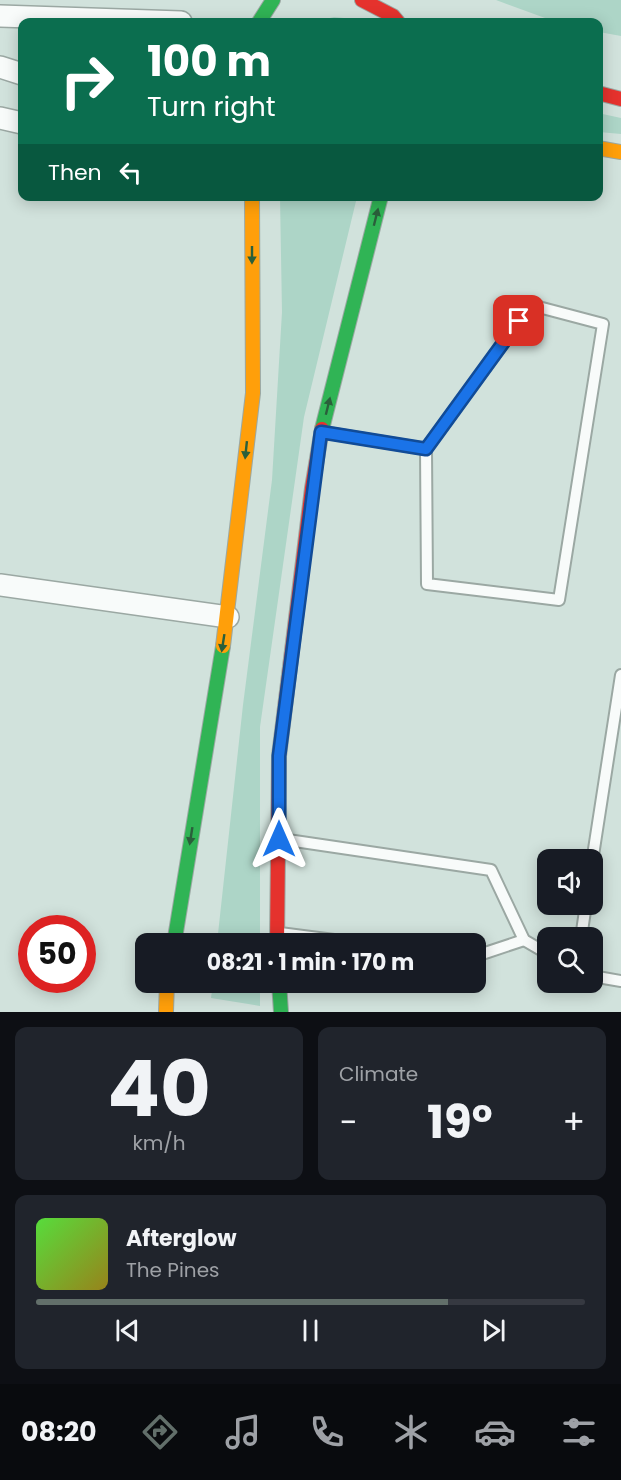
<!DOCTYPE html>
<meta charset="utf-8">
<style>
:root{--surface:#171b24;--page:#20242c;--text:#f1f3f6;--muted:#9ea1a6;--line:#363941;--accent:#626f6a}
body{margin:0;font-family:Poppins,sans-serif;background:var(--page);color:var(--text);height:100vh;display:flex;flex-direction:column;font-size:22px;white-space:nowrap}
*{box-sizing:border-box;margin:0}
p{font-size:20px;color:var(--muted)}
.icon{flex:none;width:33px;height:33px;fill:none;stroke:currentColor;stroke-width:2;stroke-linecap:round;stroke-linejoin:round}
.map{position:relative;height:1012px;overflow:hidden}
.drawer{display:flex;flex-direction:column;gap:15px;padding:15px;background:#0d0f14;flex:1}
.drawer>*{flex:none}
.guide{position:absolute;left:18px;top:18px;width:585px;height:183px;border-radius:12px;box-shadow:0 3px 15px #0003;background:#0b6e4f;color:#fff;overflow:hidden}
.tools{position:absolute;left:537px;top:849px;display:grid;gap:12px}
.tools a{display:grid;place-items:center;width:66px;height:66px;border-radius:12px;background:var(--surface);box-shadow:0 3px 15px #0003;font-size:30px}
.speed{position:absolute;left:18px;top:915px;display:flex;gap:12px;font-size:30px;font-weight:700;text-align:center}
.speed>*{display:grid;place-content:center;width:78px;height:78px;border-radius:50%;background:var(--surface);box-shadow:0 3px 15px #0003;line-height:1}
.speed .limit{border:9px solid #d22;background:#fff;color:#111}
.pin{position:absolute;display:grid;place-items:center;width:51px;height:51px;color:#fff;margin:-26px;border-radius:12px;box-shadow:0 3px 9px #0006}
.me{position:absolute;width:66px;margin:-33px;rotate:0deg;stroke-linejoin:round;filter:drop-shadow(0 0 4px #0008)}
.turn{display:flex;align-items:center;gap:21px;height:126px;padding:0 30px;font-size:27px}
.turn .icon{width:78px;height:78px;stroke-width:2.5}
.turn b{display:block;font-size:42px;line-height:51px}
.then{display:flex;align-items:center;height:57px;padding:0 30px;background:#0003;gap:12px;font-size:22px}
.big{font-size:45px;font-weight:700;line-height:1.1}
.drawer .tile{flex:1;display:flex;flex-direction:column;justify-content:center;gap:9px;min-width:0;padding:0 21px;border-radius:12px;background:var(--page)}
.drawer .dial{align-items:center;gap:0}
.dial b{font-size:78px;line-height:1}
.song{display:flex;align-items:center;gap:18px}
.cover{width:72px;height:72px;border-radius:9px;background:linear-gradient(135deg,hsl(110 70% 55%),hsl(50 70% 35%))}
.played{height:6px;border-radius:3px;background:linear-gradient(90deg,var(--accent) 75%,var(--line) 75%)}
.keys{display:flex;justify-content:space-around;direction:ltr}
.heat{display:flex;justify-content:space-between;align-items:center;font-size:33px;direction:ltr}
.drawer .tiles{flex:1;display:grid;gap:15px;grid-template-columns:1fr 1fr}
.tile:last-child{grid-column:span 2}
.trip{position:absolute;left:135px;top:933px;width:351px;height:60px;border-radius:12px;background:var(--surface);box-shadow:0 3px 15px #0003;font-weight:700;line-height:60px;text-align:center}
.tab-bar{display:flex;height:96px;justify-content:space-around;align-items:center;background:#090b0e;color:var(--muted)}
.tab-bar .icon{width:42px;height:42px}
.tab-bar .active{color:var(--accent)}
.tab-bar b{font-size:27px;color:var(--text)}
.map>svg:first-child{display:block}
.green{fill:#add5c7}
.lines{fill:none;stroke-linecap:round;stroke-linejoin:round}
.lane-casing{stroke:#9ba8a3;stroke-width:14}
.street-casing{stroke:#9ba8a3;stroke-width:24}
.fast-casing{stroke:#9ba8a3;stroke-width:16}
.slow-casing{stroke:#9ba8a3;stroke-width:16}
.jam-casing{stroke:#9ba8a3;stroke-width:16}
.lane{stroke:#f8fbfa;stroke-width:10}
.street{stroke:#f8fbfa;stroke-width:21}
.fast{stroke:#30b455;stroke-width:14}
.slow{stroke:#ff9f0a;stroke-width:14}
.jam{stroke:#e5322d;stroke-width:14}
.oneway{fill:#2a5f3b}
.route-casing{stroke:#114b97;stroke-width:15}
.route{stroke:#1a73e8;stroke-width:10}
</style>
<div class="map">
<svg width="621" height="1012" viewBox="0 0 621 1012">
<rect width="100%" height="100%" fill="#d1e2dc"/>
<g class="green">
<path d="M496 0H621V36L599 32 598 22H556Z"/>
<path d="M334 17 354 19 361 22H313Z"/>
<path d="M598 113 621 118V134L599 132Z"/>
<path d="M280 197H357L304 417 260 727V943H217L243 705 272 480 282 312Z"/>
<path d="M213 983H260V1006L211 998Z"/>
</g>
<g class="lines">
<g class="lane-casing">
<g id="lane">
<path d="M322 432 426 449 531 305 603 324 559 600 427 584 426 449"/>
<path d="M281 839 491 870 524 940 548 954"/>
<path d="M592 862 621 675"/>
<path d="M280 933 365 944"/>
<path d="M581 938 586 904"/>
<path d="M476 956 524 940"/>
<path d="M592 976 621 981"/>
</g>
</g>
<g class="street-casing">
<g id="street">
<path d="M0 16 181 22"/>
<path d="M0 67 22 74"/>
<path d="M0 118 22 123"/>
<path d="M0 585 228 617"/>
</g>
</g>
<g class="fast-casing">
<g id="fast">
<path d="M259 22 273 0"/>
<path d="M322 429 381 196"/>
<path d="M174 944 223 646"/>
<path d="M279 982 281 1012"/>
</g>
</g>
<g class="slow-casing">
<g id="slow">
<path d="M598 148 621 152"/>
<path d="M223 646 253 393 252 196"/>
<path d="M166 1012 167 982"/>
</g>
</g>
<g class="jam-casing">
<g id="jam">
<path d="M362 0 393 16 398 22"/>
<path d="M598 93 621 99"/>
<path d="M277 944 279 756 312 488 322 429"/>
</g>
</g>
<use href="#lane" class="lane"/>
<use href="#street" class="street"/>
<use href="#fast" class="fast"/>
<use href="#slow" class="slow"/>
<use href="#jam" class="jam"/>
</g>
<defs><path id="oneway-solid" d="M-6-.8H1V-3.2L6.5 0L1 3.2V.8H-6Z" transform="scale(1.5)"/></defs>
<g class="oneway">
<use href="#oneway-solid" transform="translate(376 217) rotate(-76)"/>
<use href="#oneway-solid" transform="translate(252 255) rotate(90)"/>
<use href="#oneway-solid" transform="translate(328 406) rotate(-76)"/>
<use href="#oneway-solid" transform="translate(246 450) rotate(96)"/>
<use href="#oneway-solid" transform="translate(223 643) rotate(99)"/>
<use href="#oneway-solid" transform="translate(191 836) rotate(99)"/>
</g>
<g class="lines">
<g class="route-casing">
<path id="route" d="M279 839V756L321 432 426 449 519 321"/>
</g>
<use href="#route" class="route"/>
</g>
</svg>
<div class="tools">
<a><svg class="icon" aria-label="sound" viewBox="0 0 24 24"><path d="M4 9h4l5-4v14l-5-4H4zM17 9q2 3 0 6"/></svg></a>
<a><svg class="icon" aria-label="search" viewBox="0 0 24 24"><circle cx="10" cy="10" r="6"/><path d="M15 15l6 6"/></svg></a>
</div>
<div class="speed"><div class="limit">50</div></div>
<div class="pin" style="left:519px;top:321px;background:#d93025"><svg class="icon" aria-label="arrive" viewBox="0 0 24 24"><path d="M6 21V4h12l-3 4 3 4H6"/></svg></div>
<svg class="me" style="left:279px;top:839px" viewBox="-20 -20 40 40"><path d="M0-17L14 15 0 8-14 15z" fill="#1a73e8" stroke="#fff" stroke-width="4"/></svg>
<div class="trip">08:21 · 1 min · 170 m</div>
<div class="guide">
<div class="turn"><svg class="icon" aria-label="right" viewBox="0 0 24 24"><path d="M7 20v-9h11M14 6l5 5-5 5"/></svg><div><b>100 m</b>Turn right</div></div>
<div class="then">Then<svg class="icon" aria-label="left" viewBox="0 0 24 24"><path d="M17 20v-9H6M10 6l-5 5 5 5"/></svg></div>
</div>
</div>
<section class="drawer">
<div class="tiles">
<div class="tile dial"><b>40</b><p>km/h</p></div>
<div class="tile"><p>Climate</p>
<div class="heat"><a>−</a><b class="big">19°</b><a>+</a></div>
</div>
<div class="tile">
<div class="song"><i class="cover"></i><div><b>Afterglow</b><p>The Pines</p></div></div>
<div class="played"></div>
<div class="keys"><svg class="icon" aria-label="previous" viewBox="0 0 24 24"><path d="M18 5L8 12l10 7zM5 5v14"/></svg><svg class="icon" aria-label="pause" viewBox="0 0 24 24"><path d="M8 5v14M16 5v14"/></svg><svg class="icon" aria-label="next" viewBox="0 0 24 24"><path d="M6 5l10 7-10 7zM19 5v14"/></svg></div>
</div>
</div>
</section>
<nav class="tab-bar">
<b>08:20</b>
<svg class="icon active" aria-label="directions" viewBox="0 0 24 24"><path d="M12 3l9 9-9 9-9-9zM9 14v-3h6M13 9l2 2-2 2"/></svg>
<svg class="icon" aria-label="music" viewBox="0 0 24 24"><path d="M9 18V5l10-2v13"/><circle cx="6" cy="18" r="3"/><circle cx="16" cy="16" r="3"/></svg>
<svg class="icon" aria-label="phone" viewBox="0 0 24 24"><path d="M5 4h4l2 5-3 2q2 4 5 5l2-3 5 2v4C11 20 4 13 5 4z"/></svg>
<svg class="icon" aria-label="climate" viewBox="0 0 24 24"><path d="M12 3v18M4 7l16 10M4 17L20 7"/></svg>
<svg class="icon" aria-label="car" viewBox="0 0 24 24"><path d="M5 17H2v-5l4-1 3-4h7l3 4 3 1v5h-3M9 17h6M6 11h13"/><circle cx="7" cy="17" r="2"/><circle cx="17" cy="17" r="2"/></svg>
<svg class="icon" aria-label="filters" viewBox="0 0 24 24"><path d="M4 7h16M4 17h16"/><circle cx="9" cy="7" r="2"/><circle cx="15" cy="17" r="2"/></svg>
</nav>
